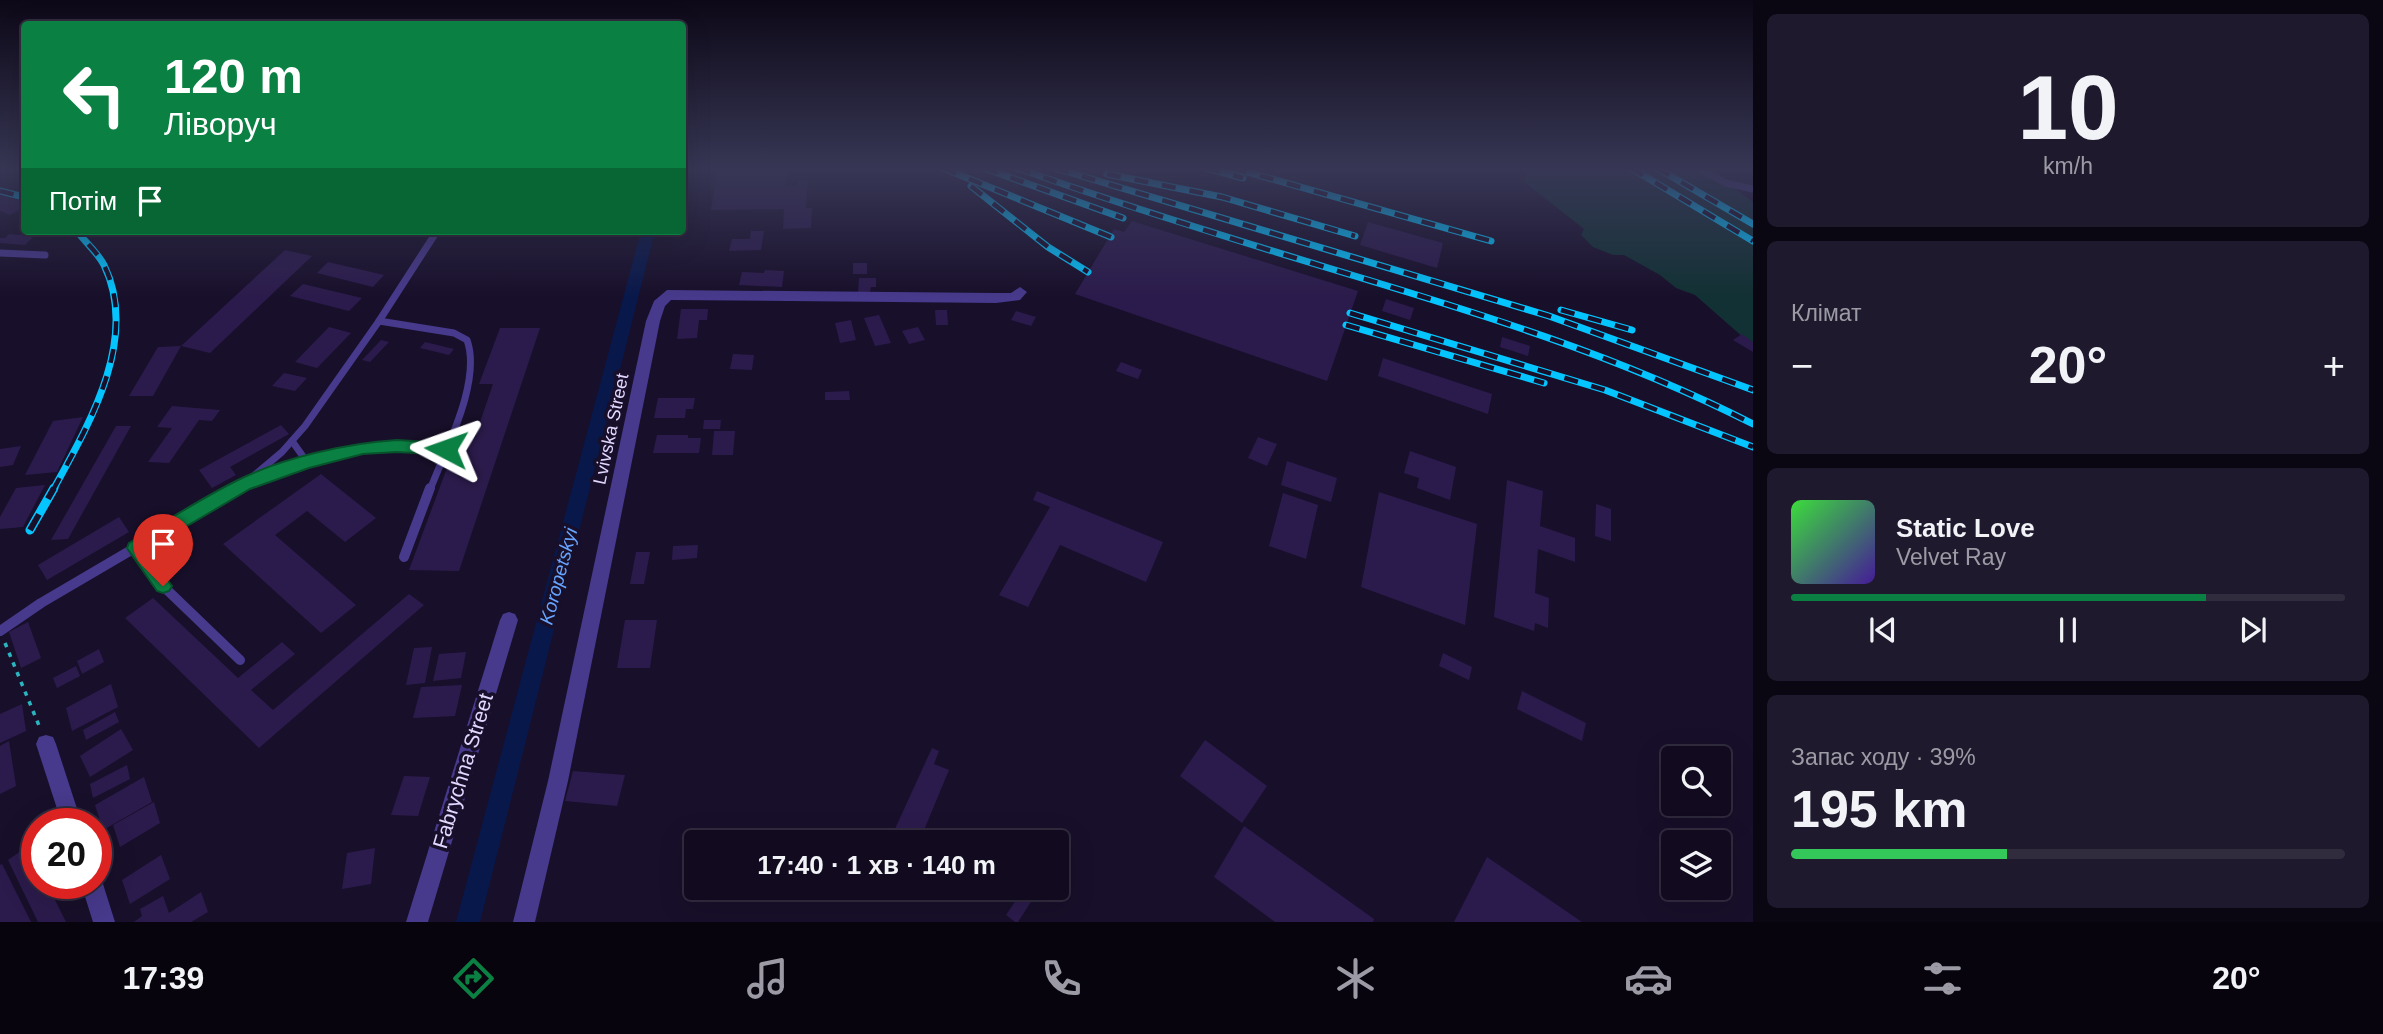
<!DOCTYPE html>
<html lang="uk">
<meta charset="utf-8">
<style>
:root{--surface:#120b20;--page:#1f192d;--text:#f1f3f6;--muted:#9c9ba5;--line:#312b3e;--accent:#0b8043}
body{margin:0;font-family:Arial,sans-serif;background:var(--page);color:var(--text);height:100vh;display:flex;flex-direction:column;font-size:26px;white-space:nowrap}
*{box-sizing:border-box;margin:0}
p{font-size:23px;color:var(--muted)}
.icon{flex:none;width:38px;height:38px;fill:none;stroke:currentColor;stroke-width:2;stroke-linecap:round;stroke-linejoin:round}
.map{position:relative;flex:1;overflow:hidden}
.drawer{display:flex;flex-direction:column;gap:14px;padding:14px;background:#0a0612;width:630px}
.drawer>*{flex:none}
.banner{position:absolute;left:21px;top:21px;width:665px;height:214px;border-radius:7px;box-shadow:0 7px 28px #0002,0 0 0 2px var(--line);background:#0b8043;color:#fff;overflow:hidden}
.controls{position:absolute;left:1661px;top:746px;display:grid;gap:14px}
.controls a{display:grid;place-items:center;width:70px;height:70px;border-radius:7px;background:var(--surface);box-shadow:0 7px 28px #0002,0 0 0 2px var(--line);font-size:35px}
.speed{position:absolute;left:21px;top:808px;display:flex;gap:14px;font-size:35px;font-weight:700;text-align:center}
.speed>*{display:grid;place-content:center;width:91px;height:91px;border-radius:50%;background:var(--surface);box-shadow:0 7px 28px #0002,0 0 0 2px var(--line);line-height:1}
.speed .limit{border:10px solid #d22;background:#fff;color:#111}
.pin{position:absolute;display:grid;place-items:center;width:60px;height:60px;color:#fff;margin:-72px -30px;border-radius:50% 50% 50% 0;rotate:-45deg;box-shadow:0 0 7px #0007}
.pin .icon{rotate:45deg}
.me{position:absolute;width:77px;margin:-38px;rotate:274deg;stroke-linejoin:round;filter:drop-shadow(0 0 5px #0008)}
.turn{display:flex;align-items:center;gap:24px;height:147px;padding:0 28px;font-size:32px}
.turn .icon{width:91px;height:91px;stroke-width:2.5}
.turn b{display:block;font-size:49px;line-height:60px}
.then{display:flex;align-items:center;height:66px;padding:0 28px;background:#0003;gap:14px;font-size:26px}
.big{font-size:52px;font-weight:700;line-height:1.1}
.drawer .widget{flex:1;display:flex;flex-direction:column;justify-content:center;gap:10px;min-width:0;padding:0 24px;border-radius:10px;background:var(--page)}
.drawer .dial{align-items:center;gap:0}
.dial b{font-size:91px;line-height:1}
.song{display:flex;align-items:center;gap:21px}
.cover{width:84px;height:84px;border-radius:10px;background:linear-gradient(135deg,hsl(120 70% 55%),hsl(260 70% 35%))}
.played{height:7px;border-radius:4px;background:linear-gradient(90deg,var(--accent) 75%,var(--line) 75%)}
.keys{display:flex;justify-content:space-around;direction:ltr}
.heat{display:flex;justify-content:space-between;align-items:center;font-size:38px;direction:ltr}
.charge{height:10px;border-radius:5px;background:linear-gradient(90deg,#34c759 39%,var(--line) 0)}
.trip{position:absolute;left:684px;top:830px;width:385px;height:70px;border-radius:7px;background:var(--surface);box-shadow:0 7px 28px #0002,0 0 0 2px var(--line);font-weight:700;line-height:70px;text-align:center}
.dock{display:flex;height:112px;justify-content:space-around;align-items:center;background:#07040d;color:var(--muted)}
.dock .icon{width:49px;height:49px}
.dock .active{color:var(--accent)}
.dock b{font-size:32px;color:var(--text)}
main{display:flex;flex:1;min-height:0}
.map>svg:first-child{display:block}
.green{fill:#123134}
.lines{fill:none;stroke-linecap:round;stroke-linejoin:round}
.canal{fill:#09184a;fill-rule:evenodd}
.building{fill:#2b1b4c}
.path{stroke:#2bb5c0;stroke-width:3.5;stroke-dasharray:4.5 6;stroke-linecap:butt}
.lane-far1{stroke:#47398b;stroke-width:7}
.lane{stroke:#47398b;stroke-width:10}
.street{fill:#47398b;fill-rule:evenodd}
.rail-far1-casing{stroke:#04c5ff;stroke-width:7}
.rail-casing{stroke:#04c5ff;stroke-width:9}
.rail-far1{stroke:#180f2a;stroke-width:4.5;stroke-dasharray:14;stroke-linecap:butt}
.rail{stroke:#180f2a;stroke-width:6;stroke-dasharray:18;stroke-linecap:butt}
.route{fill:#0b8043;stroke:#07532c;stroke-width:2}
.labels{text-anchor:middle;stroke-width:7;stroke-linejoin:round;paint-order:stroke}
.street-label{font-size:18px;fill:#e2d8ff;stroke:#180f2a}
.water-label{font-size:19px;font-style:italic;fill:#66a4ff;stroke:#180f2a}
.near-street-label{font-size:21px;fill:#e2d8ff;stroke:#180f2a}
</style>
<main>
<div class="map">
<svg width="1753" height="922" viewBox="0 0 1753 922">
<rect width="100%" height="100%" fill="#180f2a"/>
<path class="green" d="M1518 168H1706L1753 202V346L1695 295 1676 288 1660 275 1624 255H1613L1593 247 1581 235 1584 229 1523 181 1527 173Z"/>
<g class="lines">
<path class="canal" d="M641 231H655L480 922H456Z"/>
</g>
<g class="building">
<path d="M755 168H787L786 186H797L798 181H808L806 208H812L811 228 783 229 784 209 711 210 717 173H754Z"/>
<path d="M0 192 24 203V207L10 215 0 211Z"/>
<path d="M1132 221 1358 291 1327 381 1075 294 1114 229 1124 232Z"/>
<path d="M1368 222 1443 243 1437 268 1360 245Z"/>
<path d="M751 231H764L761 250 729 251 732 239H750Z"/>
<path d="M9 234 34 236 25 245 0 243V238H5Z"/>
<path d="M285 250 312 256 210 353 181 346Z"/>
<path d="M328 262 384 275 373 287 317 273Z"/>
<rect x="853" y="263" width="14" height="11"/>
<path d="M765 270 784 271 782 287 739 285 742 272 764 273Z"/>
<path d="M859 278H876V287H871L870 292H858Z"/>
<path d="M303 284 362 298 349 311 290 296Z"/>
<path d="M1386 299 1414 308 1410 320 1382 311Z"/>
<path d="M681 309H708L707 320H699L697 338 677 339Z"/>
<path d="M935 310H947L948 325H936Z"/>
<path d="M1016 311 1036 317 1031 326 1011 320Z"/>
<path d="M879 315 891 343 875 346 864 318Z"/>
<path d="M851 320 856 340 840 343 835 323Z"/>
<path d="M329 327 351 333 317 368 295 362Z"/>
<path d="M918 327 925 340 909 344 902 331Z"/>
<path d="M500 328H540L459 571 409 570 463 425H479L493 384H479Z"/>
<path d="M1742 334 1753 342V352L1733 340Z"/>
<path d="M1502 337 1530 346 1528 356 1500 347Z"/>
<path d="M381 340 389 342 370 362 362 360Z"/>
<path d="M425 342 454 349 449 355 420 348Z"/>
<path d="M181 346 153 396H129L158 347Z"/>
<path d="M733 354 754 355 752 370 730 369Z"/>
<path d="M1383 358 1492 394 1488 414 1378 376Z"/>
<path d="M1121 362 1142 370 1138 379 1116 371Z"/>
<path d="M284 373 307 378 295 391 272 386Z"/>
<path d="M849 391 850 400H825V392Z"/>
<path d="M658 398H695L693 409H686L685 418H654Z"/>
<path d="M172 406 220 410 212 421 199 420 169 463 148 462 172 428 157 427Z"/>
<path d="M83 417 57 472 25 475 53 421Z"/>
<path d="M704 420H721L720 429H703Z"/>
<path d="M281 425 289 434 230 467 236 475 212 488 199 470Z"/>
<path d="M116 426H131L68 539 51 540Z"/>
<path d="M714 431H735L733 455H712Z"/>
<path d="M657 435H688V438H701L699 453H653Z"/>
<path d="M1258 437 1277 444 1267 466 1248 458Z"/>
<path d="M21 446 13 465 0 467V449Z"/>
<path d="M1410 451 1456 467 1450 500 1417 488 1419 478 1404 473Z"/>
<path d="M1287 461 1337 478 1331 502 1281 485Z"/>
<path d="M321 474 376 518 345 542 307 511 275 535 356 605 321 633 223 544Z"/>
<path d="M1507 480 1543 491 1540 526 1575 538V562L1538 549 1535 593 1549 598 1548 628 1535 623 1534 631 1494 617Z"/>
<path d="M45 485 23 527 0 529V517L16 488Z"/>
<path d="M1037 491 1163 542 1146 582 1060 545 1028 607 999 595 1050 507 1033 500Z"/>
<path d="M1379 492 1477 524 1465 625 1361 587Z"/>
<path d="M1283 493 1318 505 1306 559 1269 546Z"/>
<path d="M1596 504 1611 509V541L1595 536Z"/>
<path d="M119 517 129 532 47 580 38 565Z"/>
<path d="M698 545 697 558 672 560 673 546Z"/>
<path d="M636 552H650L644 584H630Z"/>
<path d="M409 594 424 605 259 748 125 618 153 598 238 678 282 642 295 654 251 690 273 710Z"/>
<path d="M625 620H657L650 668H617Z"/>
<path d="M28 622 41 658 21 668 9 632Z"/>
<path d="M432 647 425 683 406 685 414 648Z"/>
<path d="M99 649 104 662 82 674 77 661Z"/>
<path d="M466 652 461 678 433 681 439 654Z"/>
<path d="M1443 653 1472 667 1469 680 1439 666Z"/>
<path d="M76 666 80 676 57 688 53 678Z"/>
<path d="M111 684 118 707 72 731 66 708Z"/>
<path d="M462 685 455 716 413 718 421 687Z"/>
<path d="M1522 691 1586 723 1582 741 1517 709Z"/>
<path d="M22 704 26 731 0 743V714Z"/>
<path d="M115 712 119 722 86 740 83 730Z"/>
<path d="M121 729 133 750 90 777 80 756Z"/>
<path d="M1205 740 1267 786 1242 823 1180 776Z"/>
<path d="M9 741 16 786 0 794V746Z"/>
<path d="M932 748 939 751 934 764 949 770 919 842H889Z"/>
<path d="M127 765 130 779 93 798 90 784Z"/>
<path d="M573 771 625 775 617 806 565 801Z"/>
<path d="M404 776 430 777 418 816 391 815Z"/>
<path d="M144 777 152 802 103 830 95 805Z"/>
<path d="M154 802 160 823 120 847 113 825Z"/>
<path d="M1244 826 1374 919 1373 922H1275L1214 877Z"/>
<path d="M28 846 37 863V884H47L66 922H38L8 860Z"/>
<path d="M375 848 371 884 342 889 347 853Z"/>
<path d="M161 855 170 879 130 904 122 880Z"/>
<path d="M1487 857 1582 922H1454Z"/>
<path d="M2 864 31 922H0V865Z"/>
<path d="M883 887H910L896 899 889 898Z"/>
<path d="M1025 887 1036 894 1018 922H1015L1006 915Z"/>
<path d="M201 892 208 912 191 922H134L142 916 140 909 163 896 169 913Z"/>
</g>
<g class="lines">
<path class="path" d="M5 643 40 728"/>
<g class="lane-far1">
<path d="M1698 168 1726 183 1753 189"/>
<path d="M0 253 45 255"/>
<path d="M379 321 437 231"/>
<path d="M292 441 307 462"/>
<path d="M244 484 282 452 305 426 379 321 454 333 467 340C482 382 445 450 430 490"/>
<path d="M234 490C265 472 329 453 364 448 391 444 419 447 446 449"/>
</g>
<g class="lane">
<path d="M135 548 163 586 240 660"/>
<path d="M404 557 430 488"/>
<path d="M0 631 41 603 237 488"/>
</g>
<g class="street">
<path d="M1020 287 1027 292 1020 300 996 303 671 300 665 306 660 321 568 781 535 922H513L548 781 646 321 654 301 667 290 996 293H1011Z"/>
<path d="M509 612 515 614 518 620 428 922H406L500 620 503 614Z"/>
<path d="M46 735 53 737 56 744 82 824H62L36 744 39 737Z"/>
<path d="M96 875 103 884 115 922H93L81 884H96Z"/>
</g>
<g class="rail-far1-casing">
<g id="rail-far1">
<path d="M943 168 1111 237"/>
<path d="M984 168 1123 218"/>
<path d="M1017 168C1122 205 1229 238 1335 270 1478 313 1620 356 1753 424"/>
<path d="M1055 168 1549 316 1753 390"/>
<path d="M1206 168 1243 178"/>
<path d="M1233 168 1491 241"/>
<path d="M1631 168 1753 241"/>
<path d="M1657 168 1753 224"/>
<path d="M1107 174 1222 197 1355 236"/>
<path d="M971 186 1048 247 1088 272"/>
<path d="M0 191 24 197"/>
<path d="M1561 310 1632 330"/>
<path d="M1350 313 1605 390 1753 447"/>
<path d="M1346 325 1544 383"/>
<path d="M53 490C88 426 140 339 104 265 98 253 85 242 77 231"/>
</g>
</g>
<g class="rail-casing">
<path id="rail" d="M30 530 54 488"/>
</g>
<use href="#rail-far1" class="rail-far1"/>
<use href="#rail" class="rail"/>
</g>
<linearGradient id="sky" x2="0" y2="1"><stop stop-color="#0d0817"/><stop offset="0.57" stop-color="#373755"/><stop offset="1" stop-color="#373755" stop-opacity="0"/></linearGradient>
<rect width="1753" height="297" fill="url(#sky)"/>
<path class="route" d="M397 440 446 443 454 449 446 455 397 452 363 454 309 468 250 489 146 550 172 586 169 591 163 593 157 591 127 548 129 543C165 522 200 499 236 481 281 458 347 443 397 440Z"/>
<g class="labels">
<g class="street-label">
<text transform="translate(611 429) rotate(-78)" y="6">Lvivska Street</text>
</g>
<g class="water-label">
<text transform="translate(558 576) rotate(-75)" y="7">Koropetskyi</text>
</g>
<g class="near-street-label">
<text transform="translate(463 771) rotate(-73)" y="7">Fabrychna Street</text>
</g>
</g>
</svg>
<div class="controls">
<a><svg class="icon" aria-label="search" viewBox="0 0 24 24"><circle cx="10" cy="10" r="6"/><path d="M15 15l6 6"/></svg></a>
<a><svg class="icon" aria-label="layers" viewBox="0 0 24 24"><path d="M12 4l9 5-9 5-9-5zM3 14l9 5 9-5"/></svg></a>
</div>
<div class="speed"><div class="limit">20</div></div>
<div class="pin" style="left:163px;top:586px;background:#d93025"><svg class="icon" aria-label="arrive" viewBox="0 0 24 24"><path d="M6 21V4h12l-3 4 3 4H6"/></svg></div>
<svg class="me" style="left:446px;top:449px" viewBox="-20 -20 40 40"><path d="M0-17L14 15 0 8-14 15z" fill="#0b8043" stroke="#fff" stroke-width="4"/></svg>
<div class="trip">17:40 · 1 хв · 140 m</div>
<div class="banner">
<div class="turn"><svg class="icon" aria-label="left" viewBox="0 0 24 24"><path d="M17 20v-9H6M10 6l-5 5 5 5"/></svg><div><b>120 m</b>Ліворуч</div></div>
<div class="then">Потім<svg class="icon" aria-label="arrive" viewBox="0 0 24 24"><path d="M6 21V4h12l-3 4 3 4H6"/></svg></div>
</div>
</div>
<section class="drawer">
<div class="widget dial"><b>10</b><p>km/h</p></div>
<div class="widget"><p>Клімат</p>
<div class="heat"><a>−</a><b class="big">20°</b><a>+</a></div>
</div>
<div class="widget">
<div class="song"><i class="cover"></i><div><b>Static Love</b><p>Velvet Ray</p></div></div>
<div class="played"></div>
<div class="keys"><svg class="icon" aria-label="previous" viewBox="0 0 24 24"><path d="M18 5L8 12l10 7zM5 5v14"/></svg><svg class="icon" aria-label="pause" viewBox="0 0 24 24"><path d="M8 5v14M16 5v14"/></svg><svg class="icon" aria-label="next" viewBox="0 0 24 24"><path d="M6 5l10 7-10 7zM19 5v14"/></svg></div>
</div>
<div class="widget"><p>Запас ходу · 39%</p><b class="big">195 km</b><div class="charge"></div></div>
</section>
</main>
<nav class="dock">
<b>17:39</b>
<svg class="icon active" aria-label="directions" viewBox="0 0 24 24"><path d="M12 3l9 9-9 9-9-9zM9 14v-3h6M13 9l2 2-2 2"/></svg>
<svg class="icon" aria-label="music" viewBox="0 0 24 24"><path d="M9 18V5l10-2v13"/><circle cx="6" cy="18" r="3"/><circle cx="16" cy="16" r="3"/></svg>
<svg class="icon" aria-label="phone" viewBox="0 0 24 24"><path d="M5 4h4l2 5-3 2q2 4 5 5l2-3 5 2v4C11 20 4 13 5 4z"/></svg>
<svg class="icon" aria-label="climate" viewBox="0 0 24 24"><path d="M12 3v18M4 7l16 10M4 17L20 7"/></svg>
<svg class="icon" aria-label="car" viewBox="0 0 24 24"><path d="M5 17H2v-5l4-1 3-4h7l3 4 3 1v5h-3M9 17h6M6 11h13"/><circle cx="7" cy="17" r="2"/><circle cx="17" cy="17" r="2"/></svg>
<svg class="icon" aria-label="filters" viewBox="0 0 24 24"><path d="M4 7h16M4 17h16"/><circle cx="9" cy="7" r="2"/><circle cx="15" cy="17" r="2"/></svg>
<b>20°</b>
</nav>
